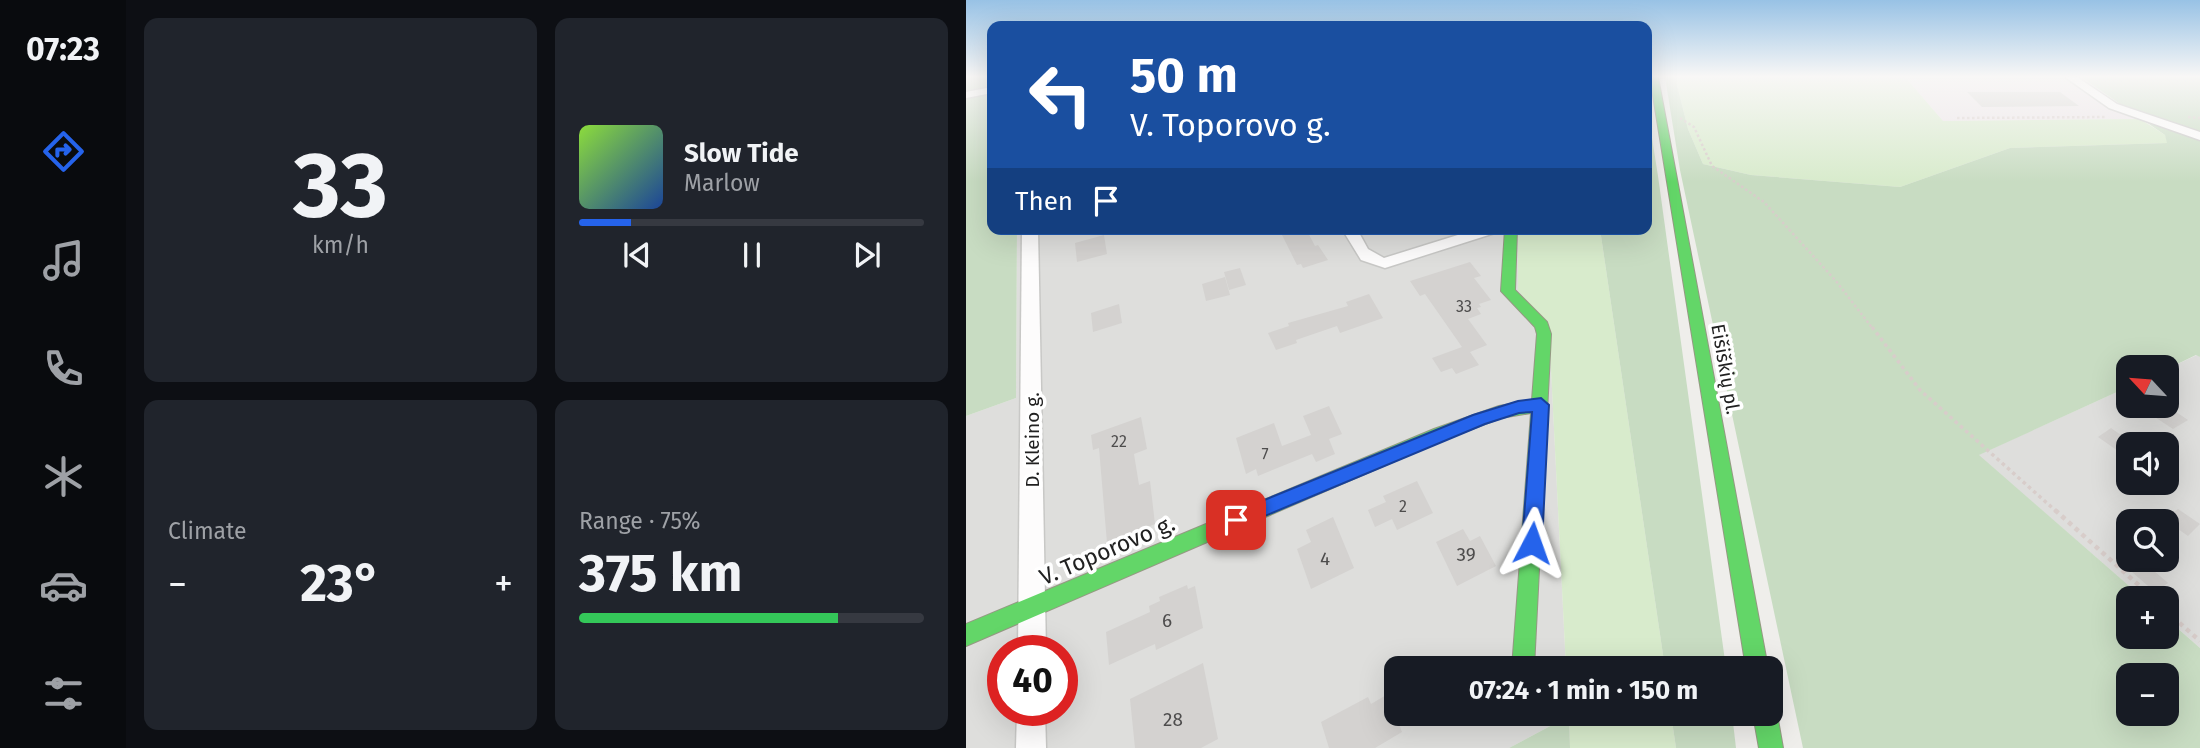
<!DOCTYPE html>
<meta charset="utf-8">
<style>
:root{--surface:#171b24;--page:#20242c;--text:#f1f3f6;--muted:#9ea1a6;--line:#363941;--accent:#2563eb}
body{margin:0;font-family:"Fira Sans",sans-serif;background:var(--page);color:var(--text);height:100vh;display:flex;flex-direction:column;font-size:26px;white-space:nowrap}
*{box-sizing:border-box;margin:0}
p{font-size:23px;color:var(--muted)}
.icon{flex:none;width:38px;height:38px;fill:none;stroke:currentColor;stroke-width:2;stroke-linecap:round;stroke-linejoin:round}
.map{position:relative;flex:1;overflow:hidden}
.details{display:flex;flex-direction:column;gap:18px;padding:18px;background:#0d0f14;width:840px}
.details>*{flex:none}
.hud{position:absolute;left:21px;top:21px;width:665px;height:214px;border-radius:14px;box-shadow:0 7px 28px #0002;background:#1a4fa0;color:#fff;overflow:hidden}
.needle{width:46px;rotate:296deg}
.tools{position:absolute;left:1150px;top:355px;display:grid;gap:14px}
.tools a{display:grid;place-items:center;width:63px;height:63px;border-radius:14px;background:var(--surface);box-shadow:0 7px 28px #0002;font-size:35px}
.speed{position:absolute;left:21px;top:635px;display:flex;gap:14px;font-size:35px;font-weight:700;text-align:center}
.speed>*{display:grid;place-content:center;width:91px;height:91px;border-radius:50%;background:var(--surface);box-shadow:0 7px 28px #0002;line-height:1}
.speed .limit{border:10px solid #d22;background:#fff;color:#111}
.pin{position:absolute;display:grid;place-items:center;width:60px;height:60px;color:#fff;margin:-30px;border-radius:14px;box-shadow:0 4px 10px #0006}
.me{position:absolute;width:77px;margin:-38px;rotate:4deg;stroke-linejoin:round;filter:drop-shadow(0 0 5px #0008)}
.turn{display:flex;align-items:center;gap:24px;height:147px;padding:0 28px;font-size:32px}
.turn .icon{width:91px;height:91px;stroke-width:2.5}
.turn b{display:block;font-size:49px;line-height:60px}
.then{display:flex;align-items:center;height:66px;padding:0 28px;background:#0003;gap:14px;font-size:26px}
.big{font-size:52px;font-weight:700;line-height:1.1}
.details .widget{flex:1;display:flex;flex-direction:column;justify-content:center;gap:10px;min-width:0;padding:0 24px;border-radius:14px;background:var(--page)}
.details .dial{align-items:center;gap:0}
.dial b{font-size:91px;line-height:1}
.song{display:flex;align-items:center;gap:21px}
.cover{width:84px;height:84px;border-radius:10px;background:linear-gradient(135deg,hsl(90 70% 55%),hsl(220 70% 35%))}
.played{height:7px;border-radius:4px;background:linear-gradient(90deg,var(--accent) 15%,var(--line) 15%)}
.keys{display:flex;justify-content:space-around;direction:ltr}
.heat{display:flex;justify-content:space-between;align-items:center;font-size:38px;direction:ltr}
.charge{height:10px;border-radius:5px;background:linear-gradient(90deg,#34c759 75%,var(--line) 0)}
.details .tiles{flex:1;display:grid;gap:18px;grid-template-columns:repeat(2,1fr)}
.trip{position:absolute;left:418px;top:656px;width:399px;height:70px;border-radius:14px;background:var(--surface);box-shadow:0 7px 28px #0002;font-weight:700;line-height:70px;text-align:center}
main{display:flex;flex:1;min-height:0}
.tab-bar{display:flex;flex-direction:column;width:126px;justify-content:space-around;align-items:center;background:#090b0e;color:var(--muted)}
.tab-bar .icon{width:49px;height:49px}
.tab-bar .selected{color:var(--accent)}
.tab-bar b{font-size:32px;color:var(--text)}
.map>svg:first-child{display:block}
.residential{fill:#dededc;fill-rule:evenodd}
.industrial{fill:#ece4e8}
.grass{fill:#d8ebcc}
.forest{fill:#c8dcc2;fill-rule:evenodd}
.building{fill:#d4d2d0}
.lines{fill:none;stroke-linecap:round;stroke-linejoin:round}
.street-casing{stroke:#c8c8c6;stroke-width:3}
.fast-casing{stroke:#959983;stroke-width:2}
.path-far2{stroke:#d8cdca;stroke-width:2.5;stroke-dasharray:2.5 2.5;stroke-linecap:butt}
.path-far1{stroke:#d8cdca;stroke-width:3.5;stroke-dasharray:3.5 3.5;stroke-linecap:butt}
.path{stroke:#d8cdca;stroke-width:4.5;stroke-dasharray:4.5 4.5;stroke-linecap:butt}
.street{fill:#fdfcfc;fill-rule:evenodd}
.fast{fill:#63d668;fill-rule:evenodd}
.route{fill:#2563eb;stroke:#184099;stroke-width:2}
.labels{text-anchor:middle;stroke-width:7;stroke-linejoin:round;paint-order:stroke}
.number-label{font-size:16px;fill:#4e4d4d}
.street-label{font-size:19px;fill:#212121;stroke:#fff}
.near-number-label{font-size:19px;fill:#4e4d4d}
.near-street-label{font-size:23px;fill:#212121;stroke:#fff}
</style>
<main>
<nav class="tab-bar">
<b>07:23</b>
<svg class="icon selected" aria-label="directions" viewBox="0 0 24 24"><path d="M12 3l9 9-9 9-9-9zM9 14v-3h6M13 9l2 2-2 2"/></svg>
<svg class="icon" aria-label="music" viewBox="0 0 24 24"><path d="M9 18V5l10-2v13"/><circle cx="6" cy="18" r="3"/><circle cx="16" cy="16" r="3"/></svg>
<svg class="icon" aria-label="phone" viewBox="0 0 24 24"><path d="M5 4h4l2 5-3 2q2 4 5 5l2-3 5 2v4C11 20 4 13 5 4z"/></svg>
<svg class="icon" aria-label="climate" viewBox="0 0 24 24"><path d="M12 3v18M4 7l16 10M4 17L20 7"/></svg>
<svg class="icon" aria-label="car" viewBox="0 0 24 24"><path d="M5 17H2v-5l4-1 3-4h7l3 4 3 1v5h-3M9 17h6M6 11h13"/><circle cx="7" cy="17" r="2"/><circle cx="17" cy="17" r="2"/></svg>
<svg class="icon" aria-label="filters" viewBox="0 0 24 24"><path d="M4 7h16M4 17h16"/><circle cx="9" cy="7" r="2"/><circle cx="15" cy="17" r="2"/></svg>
</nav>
<section class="details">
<div class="tiles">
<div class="widget dial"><b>33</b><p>km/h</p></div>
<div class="widget">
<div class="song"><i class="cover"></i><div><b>Slow Tide</b><p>Marlow</p></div></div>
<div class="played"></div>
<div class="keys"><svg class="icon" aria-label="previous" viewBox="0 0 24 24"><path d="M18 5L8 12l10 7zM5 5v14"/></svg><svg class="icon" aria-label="pause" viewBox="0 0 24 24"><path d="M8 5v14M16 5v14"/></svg><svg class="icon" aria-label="next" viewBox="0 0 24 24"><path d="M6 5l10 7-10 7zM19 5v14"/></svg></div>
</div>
<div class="widget"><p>Climate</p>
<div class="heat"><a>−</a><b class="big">23°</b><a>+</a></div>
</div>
<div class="widget"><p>Range · 75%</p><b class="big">375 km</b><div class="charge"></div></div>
</div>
</section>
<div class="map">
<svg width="1234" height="748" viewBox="0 0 1234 748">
<rect width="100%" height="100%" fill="#efeeeb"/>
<g class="residential">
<path d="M51 229H552L583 329 600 668H430V714H603V716L543 748H0V416L50 398ZM37 651H96V710H37Z"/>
<path d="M1231 355 1234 357V648L1201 619 1200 598H1177L1012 455 1162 387V406H1200L1201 369ZM1162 444H1200V483H1162ZM1162 522H1200V560H1162Z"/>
</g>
<path class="industrial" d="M939 77H1115L1174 119 977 121Z"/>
<g class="grass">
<path d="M709 77H939L977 121 1174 119 1199 135 1202 143 1044 148 934 187 785 175 737 164 722 129Z"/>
<path d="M552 229H634L699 668H600L583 330 552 290Z"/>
<path d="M603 714H705L710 748H604Z"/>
</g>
<g class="forest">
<path d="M0 77H26V229H51L50 398 0 416Z"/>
<path d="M699 77H709L722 129 737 164 785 175 934 187 1044 148 1201 143 1199 135 1115 77H1234V357L1230 355 1201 369 1162 368V387L1013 455 1177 598H1162V637H1200L1201 619 1234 648V748H837L714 170ZM1162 676H1200V714H1162Z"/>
<path d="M681 106 692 176 760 668H699L634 229H681Z"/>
<path d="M705 714H766L770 748H710Z"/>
<path d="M603 716 604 748H543Z"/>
</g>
<g class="building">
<path d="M1001 92H1094L1113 106 1016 107Z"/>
<path d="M313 229H340L349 246 352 245 362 260 337 268 335 264 331 265Z"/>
<path d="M138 235 141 254 111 262 109 243Z"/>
<path d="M504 262 515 276 508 278 525 300 513 304 515 307 511 308 515 314 502 319 521 345 504 352 513 365 490 374 486 368 475 372 466 358 496 347 459 294 454 296 444 281Z"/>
<path d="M274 268 280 285 263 290 258 272Z"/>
<path d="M259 277 264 295 240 301 236 284Z"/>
<path d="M403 294 417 318 374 333 371 326 330 340 331 343 310 350 302 333 323 326 322 323 382 306 380 302Z"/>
<path d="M153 304 156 323 127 332 125 313Z"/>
<path d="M363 406 376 434 363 439 369 454 350 462 346 454 292 476 290 469 280 474 270 438 308 423 316 446 345 435 337 416Z"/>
<path d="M1172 406H1201L1222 420 1207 429Z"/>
<path d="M175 417 181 449 168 454 173 485 184 481 189 524 141 543 133 448 127 450 125 435Z"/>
<path d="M1145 428 1162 440V458L1132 437Z"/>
<path d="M451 481 467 513 431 530 426 519 409 527 402 510 420 502 417 496Z"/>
<path d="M1212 509 1234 524 1222 536 1198 519Z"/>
<path d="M367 517 388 568 345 589 331 549 345 542 340 530Z"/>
<path d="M497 529 504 541 514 536 530 566 491 586 470 542Z"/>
<path d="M1180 564 1202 583 1189 592 1166 572Z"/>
<path d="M221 585 222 589 229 586 237 628 190 650 189 644 143 665 140 632 184 612 183 606 194 601 193 597Z"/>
<path d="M237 663 252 739 235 748H169L164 699Z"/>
<path d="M422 694 436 732 409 748H363L355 722 402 697 405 704Z"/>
</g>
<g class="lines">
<g class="street-casing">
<g id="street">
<path d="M1099 77H1111L1151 104 1234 132V140L1143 108Z"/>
<path d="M26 87V93L0 98V92Z"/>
<path d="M56 229H72L80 651H52Z"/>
<path d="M376 229H391L402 249 418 258 511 229H534L532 232 419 268 395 260Z"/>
<path d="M51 710H79L80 748H50Z"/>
</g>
</g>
<g class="fast-casing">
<g id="fast">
<path d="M684 77H692L802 668H780Z"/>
<path d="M539 229H551L549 290 581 322 585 334 568 668H546L565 413 535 418 480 439 0 646V624L468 429 533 406 566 400 571 334 569 327 535 291Z"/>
<path d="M805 705 811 714 817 748H793L787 714H805Z"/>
</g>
</g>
<g class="path-far2">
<path d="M1222 117 1234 118"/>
<path d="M714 118 728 127 746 166 798 202 870 281 907 329"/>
<path d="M991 118 1140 117"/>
</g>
<path class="path-far1" d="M906 327 954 390 1091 512"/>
<g class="path">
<path d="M1089 510 1187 598"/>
<path d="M1200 611 1234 641"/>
</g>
<use href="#street" class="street"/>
<use href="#fast" class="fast"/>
</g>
<linearGradient id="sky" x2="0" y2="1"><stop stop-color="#98c2e5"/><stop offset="0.42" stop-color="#f8f7f6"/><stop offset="1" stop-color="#f8f7f6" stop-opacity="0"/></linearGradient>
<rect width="1234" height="182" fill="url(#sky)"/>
<path class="route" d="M575 398 583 405 576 543 573 549 566 552 559 549 556 543 566 412 553 413 519 424 270 528 264 526 261 520 264 514 507 415 552 401Z"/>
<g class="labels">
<g class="number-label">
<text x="498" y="312">33</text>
<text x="153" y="447">22</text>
<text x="299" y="460">7</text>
<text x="437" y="512">2</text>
</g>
<g class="street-label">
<text transform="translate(760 369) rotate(80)" y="7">Eišiškių pl.</text>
<text transform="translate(66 440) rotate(-90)" y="7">D. Kleino g.</text>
</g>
<g class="near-number-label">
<text x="500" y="561">39</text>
<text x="359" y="565">4</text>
<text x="201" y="627">6</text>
<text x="207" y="726">28</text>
</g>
<g class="near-street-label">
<text transform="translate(141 550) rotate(-23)" y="8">V. Toporovo g.</text>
</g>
</g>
</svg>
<div class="tools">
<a><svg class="needle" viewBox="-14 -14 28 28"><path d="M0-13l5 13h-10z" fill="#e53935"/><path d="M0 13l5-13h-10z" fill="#9ea1a6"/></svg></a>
<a><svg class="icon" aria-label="sound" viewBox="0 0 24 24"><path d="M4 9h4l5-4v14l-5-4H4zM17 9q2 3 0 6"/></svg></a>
<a><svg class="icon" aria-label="search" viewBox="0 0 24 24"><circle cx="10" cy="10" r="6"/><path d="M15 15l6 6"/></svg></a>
<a>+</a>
<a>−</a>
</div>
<div class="speed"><div class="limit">40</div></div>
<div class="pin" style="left:270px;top:520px;background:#d93025"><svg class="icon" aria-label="arrive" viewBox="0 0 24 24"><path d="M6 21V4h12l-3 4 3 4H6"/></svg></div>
<svg class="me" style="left:566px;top:543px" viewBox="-20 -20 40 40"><path d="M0-17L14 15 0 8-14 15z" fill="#2563eb" stroke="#fff" stroke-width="4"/></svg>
<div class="trip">07:24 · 1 min · 150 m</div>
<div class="hud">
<div class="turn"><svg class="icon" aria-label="left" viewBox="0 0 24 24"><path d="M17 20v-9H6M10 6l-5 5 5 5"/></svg><div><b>50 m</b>V. Toporovo g.</div></div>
<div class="then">Then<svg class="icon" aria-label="arrive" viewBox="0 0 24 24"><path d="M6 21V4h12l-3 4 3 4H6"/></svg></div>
</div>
</div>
</main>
